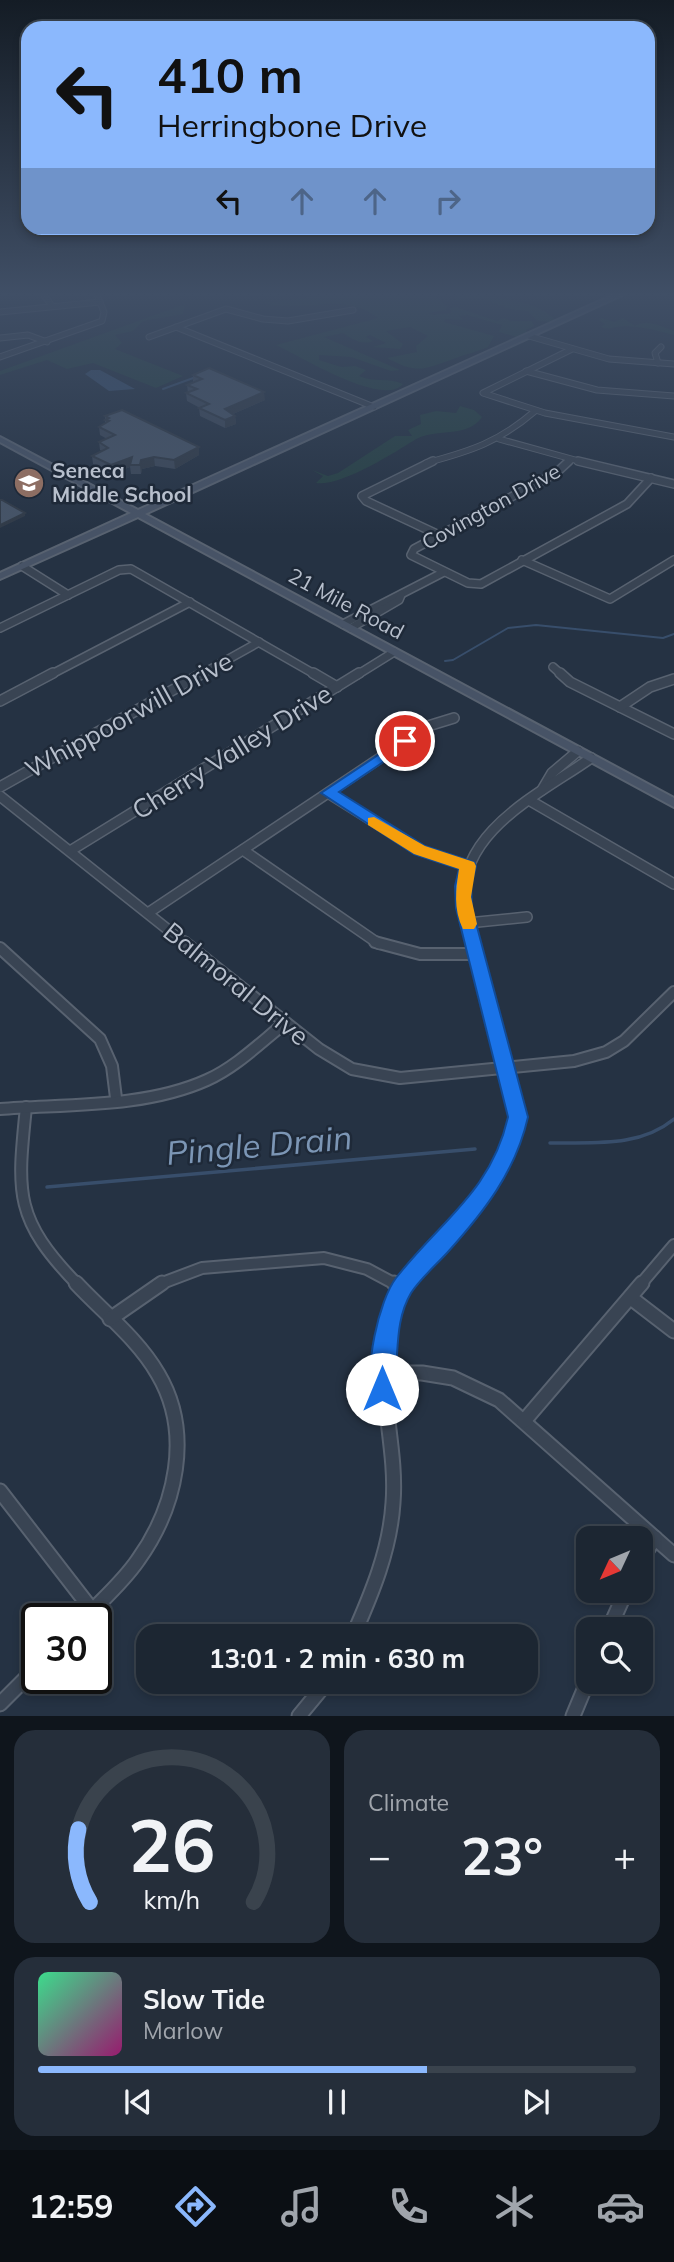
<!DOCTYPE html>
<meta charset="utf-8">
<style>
:root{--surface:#1c2632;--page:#252e3a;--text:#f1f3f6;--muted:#a0a5ac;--line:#3a434d;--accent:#8bb8fd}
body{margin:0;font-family:Mulish,sans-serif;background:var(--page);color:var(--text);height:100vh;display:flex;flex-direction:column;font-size:26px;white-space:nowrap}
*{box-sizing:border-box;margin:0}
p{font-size:23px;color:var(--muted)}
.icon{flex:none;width:38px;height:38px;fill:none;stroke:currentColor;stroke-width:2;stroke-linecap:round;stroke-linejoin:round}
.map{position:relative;height:1716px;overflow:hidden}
.drawer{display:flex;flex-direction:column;gap:14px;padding:14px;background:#0f151c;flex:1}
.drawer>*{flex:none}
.banner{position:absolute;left:21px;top:21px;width:634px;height:214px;border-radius:21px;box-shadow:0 4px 10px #0003,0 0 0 2px var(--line);background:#8bb8fd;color:#111;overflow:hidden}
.needle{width:46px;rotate:226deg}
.buttons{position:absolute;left:576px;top:1526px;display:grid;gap:14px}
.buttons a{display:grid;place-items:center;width:77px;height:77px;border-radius:14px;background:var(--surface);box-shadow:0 4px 10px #0003,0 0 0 2px var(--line);font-size:35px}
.speed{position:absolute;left:21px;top:1603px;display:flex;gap:14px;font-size:35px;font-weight:700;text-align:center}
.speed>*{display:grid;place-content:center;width:91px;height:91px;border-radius:50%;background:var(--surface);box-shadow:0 4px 10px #0003,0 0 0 2px var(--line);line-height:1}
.speed .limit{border:4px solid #111;border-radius:10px;background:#fff;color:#111}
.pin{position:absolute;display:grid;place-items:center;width:60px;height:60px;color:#fff;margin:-30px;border:4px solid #fff;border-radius:50%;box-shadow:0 2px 7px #0007}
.me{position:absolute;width:77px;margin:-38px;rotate:0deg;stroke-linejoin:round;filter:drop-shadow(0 0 5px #0008)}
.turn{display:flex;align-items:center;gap:24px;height:147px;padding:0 21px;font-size:32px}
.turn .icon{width:91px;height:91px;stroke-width:2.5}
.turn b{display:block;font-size:49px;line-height:60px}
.lanes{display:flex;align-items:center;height:66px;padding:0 21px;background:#0003;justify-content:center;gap:35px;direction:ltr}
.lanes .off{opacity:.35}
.big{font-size:52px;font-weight:700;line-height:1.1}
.drawer .widget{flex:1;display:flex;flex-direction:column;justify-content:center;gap:10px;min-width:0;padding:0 24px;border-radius:21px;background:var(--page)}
.drawer .dial{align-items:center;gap:0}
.dial svg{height:182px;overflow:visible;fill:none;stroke:var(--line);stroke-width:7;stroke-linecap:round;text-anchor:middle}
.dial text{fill:var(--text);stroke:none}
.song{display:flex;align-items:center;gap:21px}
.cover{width:84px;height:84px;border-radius:10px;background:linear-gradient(135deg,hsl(150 70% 55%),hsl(320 70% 35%))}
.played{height:7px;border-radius:4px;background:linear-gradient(90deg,var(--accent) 65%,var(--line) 65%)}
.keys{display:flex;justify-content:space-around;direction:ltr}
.heat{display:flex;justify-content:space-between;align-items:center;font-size:38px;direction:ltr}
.drawer .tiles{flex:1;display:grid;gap:14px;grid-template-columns:1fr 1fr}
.widget:last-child{grid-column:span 2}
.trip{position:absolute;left:136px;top:1624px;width:402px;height:70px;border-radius:21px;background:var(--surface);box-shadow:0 4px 10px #0003,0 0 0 2px var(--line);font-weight:700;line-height:70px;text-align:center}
.tab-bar{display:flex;height:112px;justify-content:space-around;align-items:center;background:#0b0f14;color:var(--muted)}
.tab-bar .icon{width:49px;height:49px}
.tab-bar .on{color:var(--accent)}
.tab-bar b{font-size:32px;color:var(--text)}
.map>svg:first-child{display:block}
.green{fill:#274144}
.water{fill:#384e6b}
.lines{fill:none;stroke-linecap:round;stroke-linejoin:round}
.stream-far1{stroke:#384e6b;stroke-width:2}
.stream{stroke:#384e6b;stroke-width:3.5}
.street-far4-casing{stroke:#586270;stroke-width:7}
.street-far3-casing{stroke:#586270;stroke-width:10}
.street-far2-casing{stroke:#586270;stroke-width:12}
.street-far1-casing{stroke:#586270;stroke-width:14}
.street-casing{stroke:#586270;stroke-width:17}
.secondary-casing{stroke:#586270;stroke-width:4}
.street-far4{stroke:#394453;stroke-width:5}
.street-far3{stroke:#394453;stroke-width:7}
.street-far2{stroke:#394453;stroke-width:9}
.street-far1{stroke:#394453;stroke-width:10}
.street{stroke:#394453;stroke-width:13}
.secondary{fill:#475366;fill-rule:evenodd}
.wall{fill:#3c4859}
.shaded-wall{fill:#313b48}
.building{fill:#465467;stroke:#313b48;stroke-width:2}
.route{fill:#1a73e8;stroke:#114b97;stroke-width:2}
.slow{fill:#f59e0b}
.labels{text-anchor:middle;stroke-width:5;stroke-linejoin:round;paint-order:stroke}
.far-poi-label{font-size:21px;font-weight:bold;fill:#b7bfcc;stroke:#1e2938;text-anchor:start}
.far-street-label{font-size:21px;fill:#b7bfcc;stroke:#1e2938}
.street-label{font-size:26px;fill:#b7bfcc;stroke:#1e2938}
.near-water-label{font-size:33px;font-style:italic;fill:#7c96b5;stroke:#1e2938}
</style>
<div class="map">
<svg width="674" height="1716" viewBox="0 0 674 1716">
<rect width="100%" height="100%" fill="#253243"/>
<g class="green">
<path d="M331 295H423L438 298 447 306 446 310 429 313 433 315 451 313 450 308 456 307 497 321 504 318 511 321H532L534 326 526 330 527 334 517 337 499 332 502 325 467 315 459 316 464 320 445 319 444 322 494 336 488 347C477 352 466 354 456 358 425 369 418 375 387 358L417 352 416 346 428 336 410 327 386 331 403 344 400 349 373 347 386 343 370 335 366 337 373 341C361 346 351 338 343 333L324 337 400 370 391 371 351 357 319 355V360L341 367 355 366 366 370 359 376C374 383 389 377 403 384 383 408 300 356 276 345L378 318C341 289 303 315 264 303Z"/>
<path d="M455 295C481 295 539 299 555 320L549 322 536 320 528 311 510 309 482 298 455 300Z"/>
<path d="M185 304 183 314 143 321 133 331 115 335 122 343 115 349 183 376 156 388 93 363 67 369 47 360 0 375V371Z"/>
<path d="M601 318 614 322 623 318 635 326C647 318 661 327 674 331V335C659 331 633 324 617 327 610 328 609 330 601 327L605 324 599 320Z"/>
<path d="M460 406 474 410 482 417C466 440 436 426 413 441 394 453 340 487 316 483L323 476 312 470 328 476 338 473 395 436H412L408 430 421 424 420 415 436 411 456 413Z"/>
</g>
<path class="water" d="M91 370H100L135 389 109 391 85 374Z"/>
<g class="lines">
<g class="stream-far1">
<path d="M163 389 196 377"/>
<path d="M445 661 453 660 508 628 536 625 663 638 674 634"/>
</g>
<g class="stream">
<path d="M550 1143C593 1142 639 1148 674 1119"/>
<path d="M47 1187 475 1149"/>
</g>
<g class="street-far4-casing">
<g id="street-far4">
<path d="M44 295 52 306"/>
<path d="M0 312 100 302"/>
<path d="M176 327 374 407"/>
<path d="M529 336 609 359 674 364"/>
<path d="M149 337 226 309 263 319 288 321 353 310"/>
<path d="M0 338 28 335 47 342"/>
<path d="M572 349 483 393 545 413 674 437"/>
<path d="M0 357 102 321 104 312 97 295"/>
<path d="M658 363 655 353 661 347"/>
<path d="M526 371 597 390 674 396"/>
<path d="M499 439 586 463"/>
<path d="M426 463C471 451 499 442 535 411"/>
<path d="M567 463 571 460"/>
</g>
</g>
<g class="street-far3-casing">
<g id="street-far3">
<path d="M433 461 362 496 366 501 439 535"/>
<path d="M569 461 556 473 414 549 411 555 468 583 481 584 627 504 651 478"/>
<path d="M578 461 674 484"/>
<path d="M522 560 610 599 674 560"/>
<path d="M22 566 68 595"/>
<path d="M343 624 444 572"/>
<path d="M0 628 119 570 131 569 316 675"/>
<path d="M351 628 399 600 401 595"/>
<path d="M553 667 562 675"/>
<path d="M50 675 190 602"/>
<path d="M200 675 259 642"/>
<path d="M357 675 394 652"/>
</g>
</g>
<g class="street-far2-casing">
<g id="street-far2">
<path d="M313 673 337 687"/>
<path d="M560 673 570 682 674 734"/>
<path d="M0 701 53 673"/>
<path d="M620 707 650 687 674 679"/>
<path d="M0 787 203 673"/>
<path d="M542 790 552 773 578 751"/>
<path d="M328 793 419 850 468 866"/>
<path d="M0 796 186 944"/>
<path d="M529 800 674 884"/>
<path d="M243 850 379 944"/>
<path d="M70 851 359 673"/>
<path d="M148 913 428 726 454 718"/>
<path d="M468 923 527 917"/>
<path d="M473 944C470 932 465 919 464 907 456 832 540 794 591 758"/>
</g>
</g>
<g class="street-far1-casing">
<g id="street-far1">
<path d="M184 942 319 1049 352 1069 400 1078 574 1061 606 1052 624 1041 674 992"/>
<path d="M375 942 420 954H477"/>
<path d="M0 948 100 1039 112 1066 116 1098"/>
<path d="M26 1107C17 1194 14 1219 78 1285"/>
<path d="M0 1109C67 1104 145 1108 207 1080 236 1067 260 1043 285 1023"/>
<path d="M157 1285 202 1268 324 1258 367 1269 397 1285"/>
<path d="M406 1285 488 1187 505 1155 518 1117 473 942"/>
<path d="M640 1285 674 1245"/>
</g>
</g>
<g class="street-casing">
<g id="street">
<path d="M76 1283C103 1312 138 1339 158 1374 193 1433 176 1507 138 1560 123 1582 102 1600 84 1619"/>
<path d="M394 1283 402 1287"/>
<path d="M631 1298 674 1331"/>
<path d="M110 1319 162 1283"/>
<path d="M381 1373H422L453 1378 499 1400 674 1555"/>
<path d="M524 1421 642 1283"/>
<path d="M0 1491 92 1610"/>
<path d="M640 1561 655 1538"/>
<path d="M609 1629 626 1591"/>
<path d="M353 1636C372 1593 390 1550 393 1503 399 1429 360 1350 407 1283"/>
<path d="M0 1704 37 1667"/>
<path d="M299 1716 327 1682"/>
<path d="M573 1716 588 1680"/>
</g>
</g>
<g class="secondary-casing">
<path id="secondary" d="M613 295H622L145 514 674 798V807L138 517 0 579V573L131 513 0 442V437L138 510Z"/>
</g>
<use href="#street-far4" class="street-far4"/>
<use href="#street-far3" class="street-far3"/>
<use href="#street-far2" class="street-far2"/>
<use href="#street-far1" class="street-far1"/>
<use href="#street" class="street"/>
<use href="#secondary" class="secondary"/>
</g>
<g class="wall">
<path d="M193 375 265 400 233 414 235 416 236 424 225 428 200 416 199 408H200L187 401 186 393H188L187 385 193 382Z"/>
<path d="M105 416 199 447V455L175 469 155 466 142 469 141 474H131L130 467 112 474 93 464 92 456 102 451 100 450 99 442 107 439 100 435 99 427 105 423Z"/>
</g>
<g class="shaded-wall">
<path d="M264 392 265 400 226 417 225 409Z"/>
<path d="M235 416 236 424 225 428V420Z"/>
<path d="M199 447V455L175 469 174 460Z"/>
<path d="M132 457 130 467 112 474 111 465Z"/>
<path d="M154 457 155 466 142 469 141 474 140 465 141 460Z"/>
<path d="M25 513V516L0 528V525Z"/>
</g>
<g class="building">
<path d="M209 368 264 392 225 409 235 416 225 420 199 408 209 404 186 393 197 389 187 385 202 379 193 375Z"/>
<path d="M122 410 199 447 174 460 154 457 141 460 140 465H130L132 457 111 465 92 456 108 448 99 442 115 435 99 427 109 421 105 420 109 418 105 416Z"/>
<path d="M0 500H2L25 513 0 525Z"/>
</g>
<linearGradient id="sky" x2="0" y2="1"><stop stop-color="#141c25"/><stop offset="0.55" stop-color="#404f66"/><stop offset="1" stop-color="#404f66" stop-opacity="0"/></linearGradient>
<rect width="674" height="535" fill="url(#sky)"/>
<path class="route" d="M405 737 412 741 410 744 339 792 425 846 474 862 476 866 471 886 472 908 528 1117C516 1171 484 1212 447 1253 436 1265 420 1279 411 1293 391 1327 402 1367 390 1397L382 1400 374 1397C363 1371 379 1300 396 1278 440 1221 491 1192 508 1117L456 908 455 886 459 869 414 854 321 793Z"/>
<path class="slow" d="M374 817 425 846 474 862 476 866 471 897 477 924 474 929H463C453 909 456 889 459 869L414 854 368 825V818Z"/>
<defs>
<g id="school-disc" transform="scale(1.575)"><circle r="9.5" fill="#8d6e63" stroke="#1e2938"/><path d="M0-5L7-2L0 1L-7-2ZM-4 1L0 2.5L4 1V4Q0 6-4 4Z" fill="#fff"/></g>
</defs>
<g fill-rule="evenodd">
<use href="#school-disc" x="29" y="483"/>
</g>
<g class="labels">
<g class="far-poi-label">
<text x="52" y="478">Seneca<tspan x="52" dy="24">Middle School</tspan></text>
</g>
<g class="far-street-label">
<text transform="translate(491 507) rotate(-29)" y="7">Covington Drive</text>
<text transform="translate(346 604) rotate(28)" y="7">21 Mile Road</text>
</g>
<g class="street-label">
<text transform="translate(129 715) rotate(-29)" y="9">Whippoorwill Drive</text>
<text transform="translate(232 752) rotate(-32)" y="9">Cherry Valley Drive</text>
<text transform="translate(236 984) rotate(39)" y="9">Balmoral Drive</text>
</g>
<g class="near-water-label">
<text transform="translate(259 1145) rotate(-5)" y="12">Pingle Drain</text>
</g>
</g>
</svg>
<div class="buttons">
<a><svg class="needle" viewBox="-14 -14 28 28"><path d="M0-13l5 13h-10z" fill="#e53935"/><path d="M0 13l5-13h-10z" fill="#a0a5ac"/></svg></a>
<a><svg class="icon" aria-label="search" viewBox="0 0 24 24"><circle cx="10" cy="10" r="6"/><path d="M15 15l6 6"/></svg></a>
</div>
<div class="speed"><div class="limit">30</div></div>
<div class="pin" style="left:405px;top:741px;background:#d93025"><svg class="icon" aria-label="arrive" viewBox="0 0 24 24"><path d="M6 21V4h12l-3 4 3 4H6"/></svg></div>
<svg class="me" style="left:382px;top:1389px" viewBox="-20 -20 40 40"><circle r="19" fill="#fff"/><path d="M0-13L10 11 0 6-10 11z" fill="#1a73e8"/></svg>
<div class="trip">13:01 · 2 min · 630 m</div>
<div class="banner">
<div class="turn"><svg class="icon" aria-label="left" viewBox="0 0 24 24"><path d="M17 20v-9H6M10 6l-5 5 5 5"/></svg><div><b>410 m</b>Herringbone Drive</div></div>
<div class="lanes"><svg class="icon" aria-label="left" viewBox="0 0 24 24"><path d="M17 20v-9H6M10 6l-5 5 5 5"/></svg><svg class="icon off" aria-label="ahead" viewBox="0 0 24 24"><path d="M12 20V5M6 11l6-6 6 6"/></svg><svg class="icon off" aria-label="ahead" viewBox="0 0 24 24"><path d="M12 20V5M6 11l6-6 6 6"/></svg><svg class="icon off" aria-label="right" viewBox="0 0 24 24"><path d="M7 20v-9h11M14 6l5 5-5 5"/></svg></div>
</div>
</div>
<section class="drawer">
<div class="tiles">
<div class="widget dial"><svg viewBox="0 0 100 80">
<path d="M14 69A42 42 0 1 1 86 69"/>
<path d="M14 69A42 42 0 0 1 9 37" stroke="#8bb8fd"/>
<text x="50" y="56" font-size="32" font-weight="700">26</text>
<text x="50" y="72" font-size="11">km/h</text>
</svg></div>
<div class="widget"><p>Climate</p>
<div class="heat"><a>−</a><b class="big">23°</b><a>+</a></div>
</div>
<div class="widget">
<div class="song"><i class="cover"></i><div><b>Slow Tide</b><p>Marlow</p></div></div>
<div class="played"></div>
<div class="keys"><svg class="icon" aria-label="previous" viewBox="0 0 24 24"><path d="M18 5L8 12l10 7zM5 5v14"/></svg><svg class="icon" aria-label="pause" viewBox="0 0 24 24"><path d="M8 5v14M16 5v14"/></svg><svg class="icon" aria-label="next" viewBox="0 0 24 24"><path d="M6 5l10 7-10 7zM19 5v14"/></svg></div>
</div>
</div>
</section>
<nav class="tab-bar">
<b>12:59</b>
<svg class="icon on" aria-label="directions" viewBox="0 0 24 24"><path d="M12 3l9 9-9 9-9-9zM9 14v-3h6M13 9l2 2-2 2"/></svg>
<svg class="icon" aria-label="music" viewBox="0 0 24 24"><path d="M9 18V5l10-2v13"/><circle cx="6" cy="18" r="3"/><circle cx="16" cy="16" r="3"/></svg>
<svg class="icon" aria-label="phone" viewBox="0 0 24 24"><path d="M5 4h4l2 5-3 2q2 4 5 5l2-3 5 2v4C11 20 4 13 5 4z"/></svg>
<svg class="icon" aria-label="climate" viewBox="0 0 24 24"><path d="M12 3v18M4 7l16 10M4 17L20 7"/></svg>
<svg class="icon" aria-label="car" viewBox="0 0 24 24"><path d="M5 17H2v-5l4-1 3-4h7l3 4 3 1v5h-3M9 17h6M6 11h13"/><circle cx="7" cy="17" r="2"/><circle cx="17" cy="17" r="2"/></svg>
</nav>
